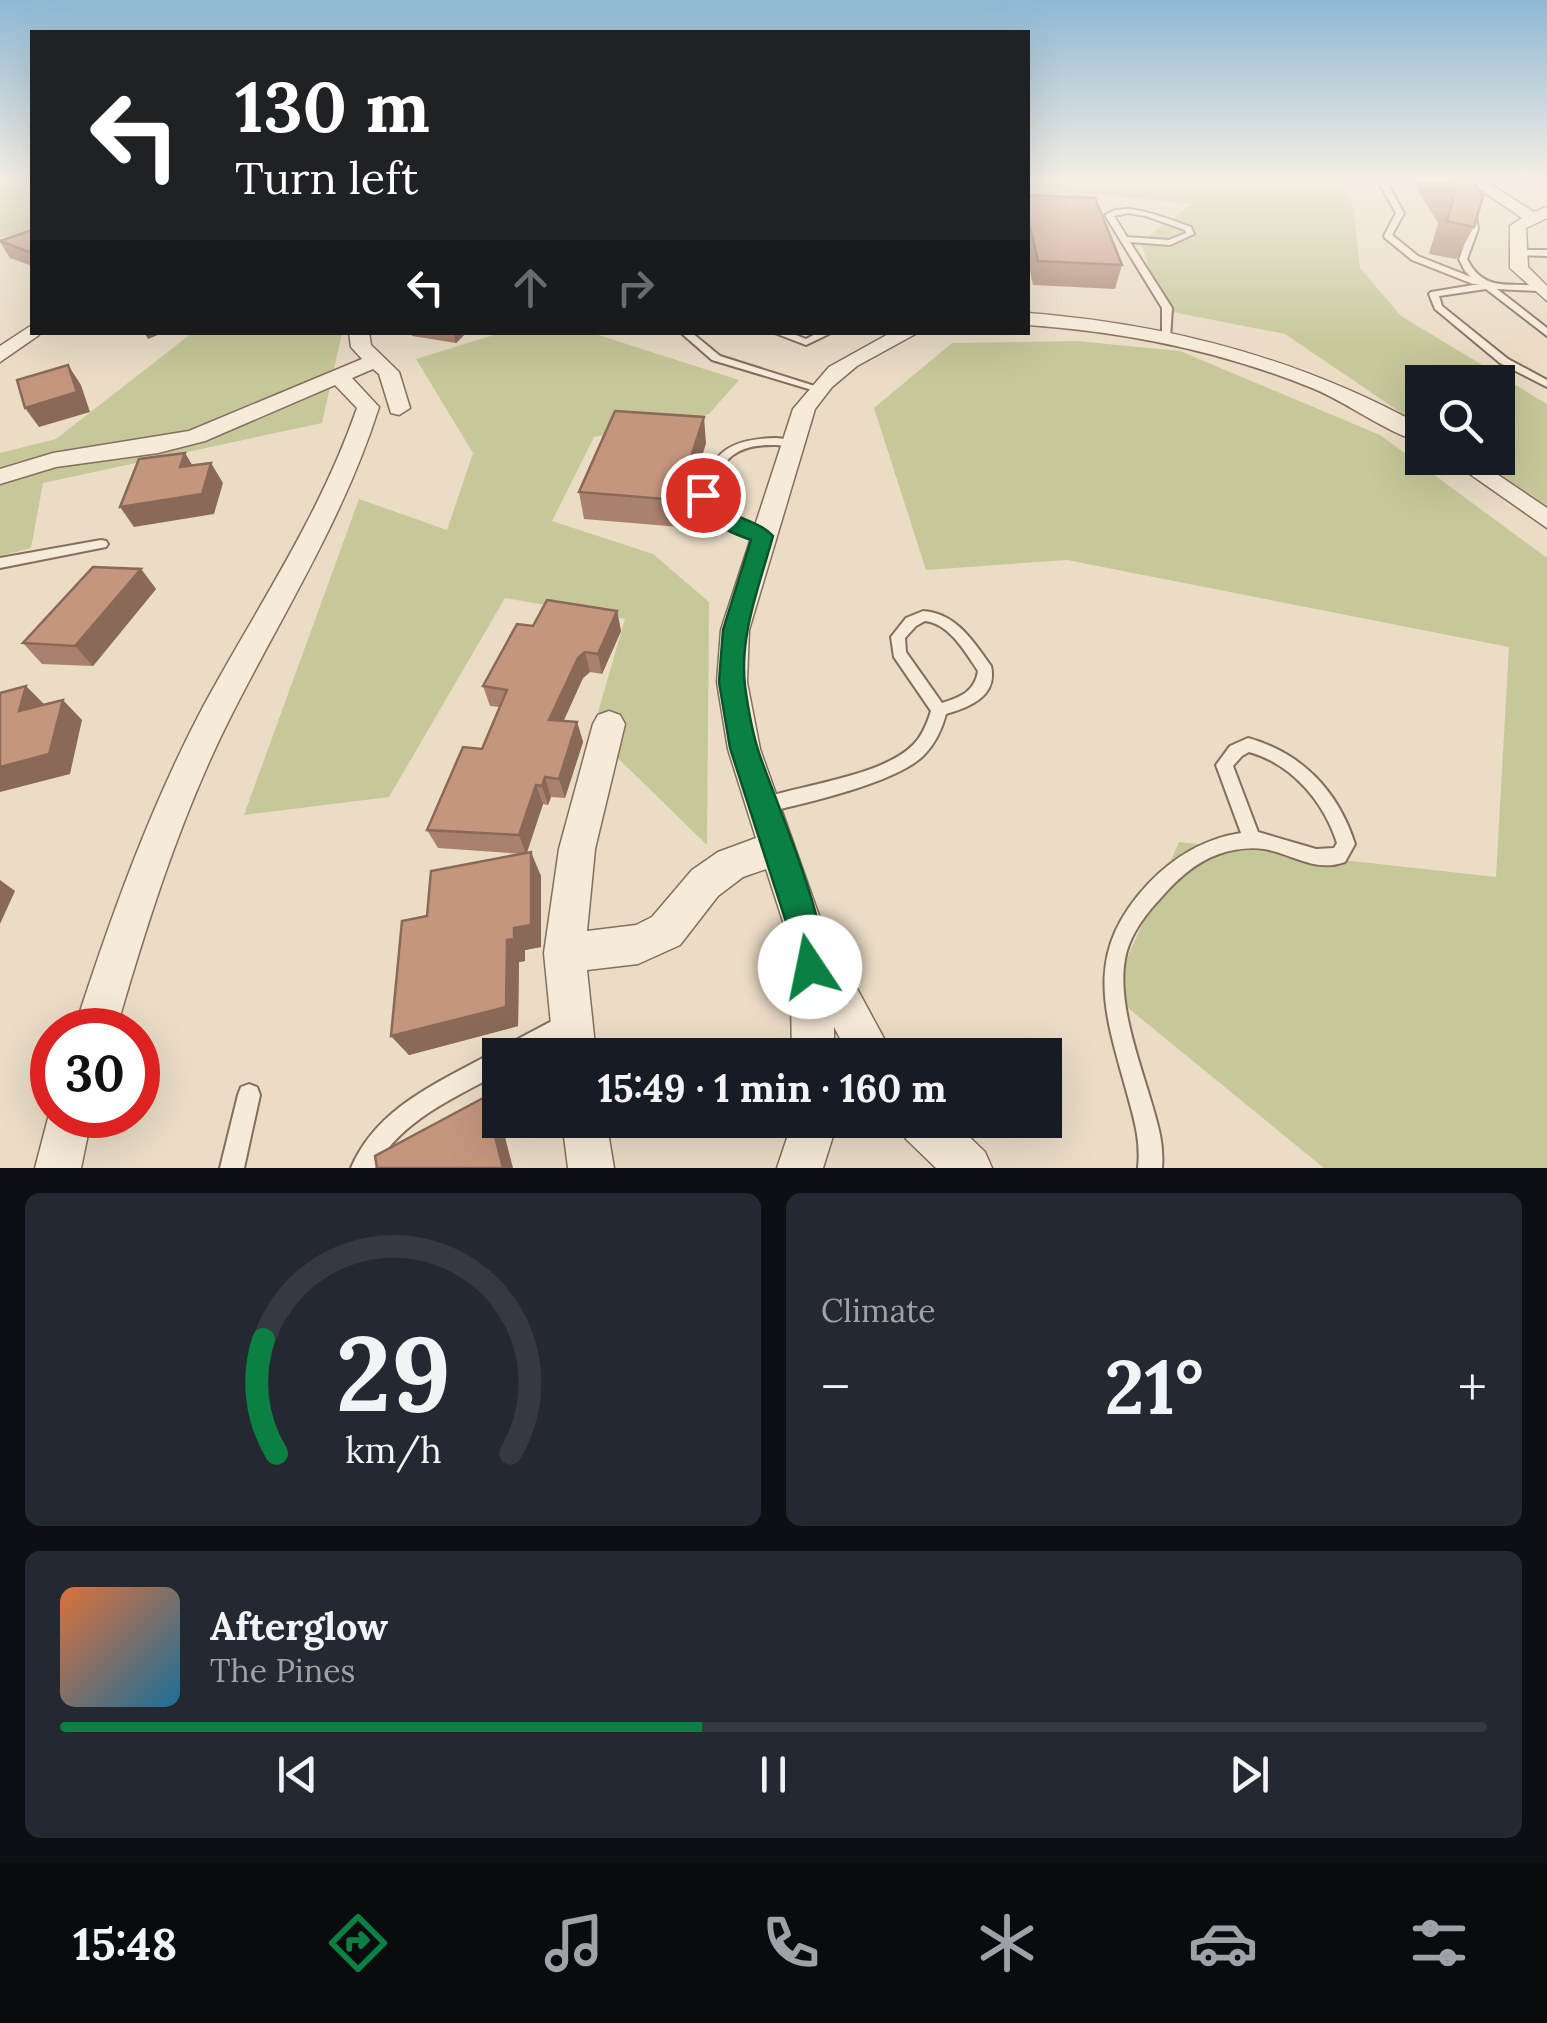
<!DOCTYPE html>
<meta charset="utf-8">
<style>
:root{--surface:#171b24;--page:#242831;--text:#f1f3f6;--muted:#9ea1a6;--line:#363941;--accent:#0b8043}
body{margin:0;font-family:Lora,serif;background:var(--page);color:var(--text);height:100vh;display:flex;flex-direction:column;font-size:38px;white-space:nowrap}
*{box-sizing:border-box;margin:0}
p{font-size:32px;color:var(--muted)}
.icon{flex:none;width:55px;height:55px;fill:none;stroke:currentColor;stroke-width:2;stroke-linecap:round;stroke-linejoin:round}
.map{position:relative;height:1168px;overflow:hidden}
.panel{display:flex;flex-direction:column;gap:25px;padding:25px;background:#0d0f14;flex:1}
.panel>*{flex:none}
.guide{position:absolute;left:30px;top:30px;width:1000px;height:305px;border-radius:0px;box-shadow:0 10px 40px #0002;background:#202124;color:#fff;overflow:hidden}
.buttons{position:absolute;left:1405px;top:365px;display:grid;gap:20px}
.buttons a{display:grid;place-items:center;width:110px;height:110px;border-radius:0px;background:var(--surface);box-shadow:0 10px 40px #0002;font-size:50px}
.speed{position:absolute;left:30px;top:1008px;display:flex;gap:20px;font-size:50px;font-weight:700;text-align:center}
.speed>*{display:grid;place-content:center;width:130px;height:130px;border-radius:50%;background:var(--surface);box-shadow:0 10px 40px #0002;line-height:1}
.speed .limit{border:15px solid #d22;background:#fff;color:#111}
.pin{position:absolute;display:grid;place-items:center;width:85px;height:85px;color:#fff;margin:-42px;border:5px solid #fff;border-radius:50%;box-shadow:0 2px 10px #0007}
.me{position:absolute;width:110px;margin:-55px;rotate:349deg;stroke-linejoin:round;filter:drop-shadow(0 0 8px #0008)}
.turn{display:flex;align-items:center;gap:35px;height:210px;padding:0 40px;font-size:45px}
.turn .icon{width:130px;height:130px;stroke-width:2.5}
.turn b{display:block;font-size:70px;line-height:85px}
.lanes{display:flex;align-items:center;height:95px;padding:0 40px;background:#0003;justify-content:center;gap:50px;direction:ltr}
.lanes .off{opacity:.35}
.big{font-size:75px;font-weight:700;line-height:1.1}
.panel .tile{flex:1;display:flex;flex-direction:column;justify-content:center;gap:15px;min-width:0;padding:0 35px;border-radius:15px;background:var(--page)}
.panel .dial{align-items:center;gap:0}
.dial svg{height:260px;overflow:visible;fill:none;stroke:var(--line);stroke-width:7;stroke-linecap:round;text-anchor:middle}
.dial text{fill:var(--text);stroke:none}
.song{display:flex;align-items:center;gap:30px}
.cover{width:120px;height:120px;border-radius:15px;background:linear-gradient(135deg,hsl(20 70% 55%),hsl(200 70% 35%))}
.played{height:10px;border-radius:5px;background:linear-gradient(90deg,var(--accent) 45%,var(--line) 45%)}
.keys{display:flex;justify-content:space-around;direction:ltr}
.heat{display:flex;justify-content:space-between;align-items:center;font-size:55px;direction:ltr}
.panel .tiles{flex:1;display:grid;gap:25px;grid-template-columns:1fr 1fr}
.tile:last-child{grid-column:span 2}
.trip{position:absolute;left:482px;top:1038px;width:580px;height:100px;border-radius:0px;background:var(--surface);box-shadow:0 10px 40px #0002;font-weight:700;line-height:100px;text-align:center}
.menu{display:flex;height:160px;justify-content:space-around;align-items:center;background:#090b0e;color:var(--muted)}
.menu .icon{width:70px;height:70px}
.menu .on{color:var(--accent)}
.menu b{font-size:45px;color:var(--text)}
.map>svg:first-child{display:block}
.green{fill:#c6c89a}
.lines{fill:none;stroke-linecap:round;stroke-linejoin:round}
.service-casing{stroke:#846e5d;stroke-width:4}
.minor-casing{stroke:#846e5d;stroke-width:3}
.service{fill:#f6ead8;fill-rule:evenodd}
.minor{fill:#f6ead8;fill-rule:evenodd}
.wall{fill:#a9816c}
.shaded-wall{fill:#8a6958}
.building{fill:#c5967e;stroke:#8a6958;stroke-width:2.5}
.route{fill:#0b8043;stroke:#07532c;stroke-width:2.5}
</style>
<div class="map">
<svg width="1547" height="1168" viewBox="0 0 1547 1168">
<rect width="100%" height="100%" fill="#eadcc5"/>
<g class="green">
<path d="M0 181H32V234L0 237Z"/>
<path d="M1028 181H1341L1353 206 1360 268 1401 316 1547 404V511L1468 458H1498V382H1422V427L1285 334 1162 310 1141 242 1192 204 1028 188Z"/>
<path d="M192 333H342L322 423 43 483 31 548 0 556V453L56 439Z"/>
<path d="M500 333H592L739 380 709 414 594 437 552 521 653 554 709 602 707 845 592 733 625 619 505 598 389 797 244 815 359 499 447 530 473 453 416 359Z"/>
<path d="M1076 341 1180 351 1380 435 1547 558V1168H1324L1111 994 1179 842 1496 877 1509 647 1067 560 926 570 874 408 952 343Z"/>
</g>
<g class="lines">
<g class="service-casing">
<g id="service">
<path d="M1378 181H1386L1404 213 1392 235 1418 256 1471 277 1465 271 1459 259 1470 229 1467 210 1471 208 1475 210 1478 229 1467 259C1484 293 1509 282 1540 286L1541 288 1537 291 1497 289 1547 328V336L1486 289 1439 296 1442 306 1508 359 1547 380V387L1500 363 1435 309 1429 294 1431 292 1480 284H1473L1412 260 1385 238 1384 236 1396 213Z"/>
<path d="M1128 209C1150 211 1170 220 1191 227L1194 234 1170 245 1130 242 1172 308 1170 339 1162 337V308L1105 215 1115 210ZM1128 213 1146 216 1185 230 1186 233 1169 240 1127 237 1114 216Z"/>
<path d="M1519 250H1547V256L1516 255V251Z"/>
<path d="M680 332H691L720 356 821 388 820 390H812L712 360Z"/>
<path d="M772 332H788L806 339 819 332H833L806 345Z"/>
<path d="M776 438 794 440 800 443C791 447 786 446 776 445 735 444 722 458 709 495 723 517 744 525 768 533L769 536 768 539 763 540C734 532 712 522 697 495 713 452 729 439 776 438Z"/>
<path d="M101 540 106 541 108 544 106 547 0 568V558Z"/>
<path d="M923 611C956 613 973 641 991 666 998 696 970 707 946 714 942 729 935 744 924 755 897 783 802 804 763 813L757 810 754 805 757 800C799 785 881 777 913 745 922 736 927 724 931 711L894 657 891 637 906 618ZM925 621C950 624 965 652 978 671 975 691 961 697 942 703L906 652 905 638 916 626Z"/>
<path d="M1248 738C1302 753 1338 791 1355 844L1345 862C1315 873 1293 854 1264 849 1250 847 1233 849 1219 854 1195 862 1175 881 1159 900 1144 916 1129 937 1125 959 1117 1002 1139 1060 1151 1101 1158 1125 1164 1143 1162 1168H1138C1141 1140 1134 1119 1127 1093 1104 1010 1083 954 1148 884 1174 857 1203 839 1241 833L1216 765 1230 746ZM1249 752C1292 764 1324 802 1337 843L1334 848 1316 849 1258 832 1233 766 1242 756Z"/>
<path d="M567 1013 574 1016 577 1023 574 1030 532 1055H500V1073C454 1098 401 1120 375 1168H351C377 1107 438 1083 492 1053L502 1051 503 1047Z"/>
<path d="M249 1084 257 1087 260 1095 244 1168H220L238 1095 241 1087Z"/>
</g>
</g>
<g class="minor-casing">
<g id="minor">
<path d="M1468 181H1485L1534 212 1547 207V218L1526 228 1528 267 1547 286V301L1510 268V226L1522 218Z"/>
<path d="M1028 313C1168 324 1299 358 1422 426V442C1388 434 1347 402 1312 388 1220 351 1127 332 1028 325Z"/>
<path d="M32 325V332L39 335 0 362V346Z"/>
<path d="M349 332H369L371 345 399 372 410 408 399 415 391 413 379 374 373 369 352 378 379 407C344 518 283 613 231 716 181 815 147 923 116 1030H74C110 919 149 809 204 705 258 606 320 515 357 408L335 385 205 441 158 453 56 467 0 484V469L53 453 189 431 362 359 351 347Z"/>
<path d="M892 332H919L857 366 832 387 815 409 749 630 747 682 760 749 822 924 893 1055H849L834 1027V1055H792L790 943 766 869 743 877 718 896 680 945 638 964 587 970 596 1055H554L544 953 559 849 593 724 598 715 609 711 620 715 625 724 595 849 587 931 636 925 652 917 692 870 718 852 756 838 728 749 717 682 721 630 793 409 829 367Z"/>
<path d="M1447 458H1473L1547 508V528Z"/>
<path d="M52 1103V1115H92L81 1168H35Z"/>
<path d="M562 1120H606L614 1168H568Z"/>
<path d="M793 1120H838L823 1168H777Z"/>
<path d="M901 1120H952L985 1152 992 1168H936L906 1139Z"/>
</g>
</g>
<use href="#service" class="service"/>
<use href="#minor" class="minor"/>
</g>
<g class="wall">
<path d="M1412 181H1472L1474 227 1456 259 1429 254 1438 223Z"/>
<path d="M1028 195 1122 265 1115 289 1033 285 1028 261Z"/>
<path d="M32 230V266L10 258 0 242V240Z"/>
<path d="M411 332H467L456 343 412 336Z"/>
<path d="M706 443 680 527 584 519 579 492Z"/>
<path d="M141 569 156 589 93 666 42 664 23 643Z"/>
<path d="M617 611 621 631 602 674 590 672 583 678 563 721 577 722 583 742 565 798 551 797 548 805 543 804 527 853 541 876V947L525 950V961L519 962 518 1026 409 1055 391 1036 427 916 524 854 438 848 427 830 482 749 499 707 490 706 483 686Z"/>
</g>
<g class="shaded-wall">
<path d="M144 332H165L148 339Z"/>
<path d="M453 332H467L456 343Z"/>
<path d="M68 365 81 385 90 412 39 427 25 408Z"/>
<path d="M704 417 706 443 680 527 677 500Z"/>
<path d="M185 453 197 473 180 467Z"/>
<path d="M211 463 223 483 214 514 134 527 120 507Z"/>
<path d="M141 569 156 589 93 666 75 646Z"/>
<path d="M617 611 621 631 602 674 598 654Z"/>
<path d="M585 652 590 672 583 678 555 740 549 720 578 658Z"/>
<path d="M26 686 46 706 19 711Z"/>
<path d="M63 700 82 720 70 774 0 792V767Z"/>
<path d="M577 722 583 742 565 798 559 779Z"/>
<path d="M545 777 551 797 548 805 542 786Z"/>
<path d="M536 785 543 804 526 854 519 835Z"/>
<path d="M531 852 541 876V947L525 950V961L519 962 518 1026 409 1055 391 1036 507 940 514 928Z"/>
<path d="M0 880 15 891 0 924Z"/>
<path d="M485 1097 499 1114 513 1168H503Z"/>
</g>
<g class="building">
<path d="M1447 181H1472L1483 196 1474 227 1447 221 1455 192Z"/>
<path d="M1028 195 1095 198 1122 265 1038 261 1028 218Z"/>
<path d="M32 230V250L29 252 0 241Z"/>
<path d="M68 365 77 392 25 408 17 380Z"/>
<path d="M615 411 704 417 677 500 579 492Z"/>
<path d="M185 453 180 467 211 463 202 494 120 507 139 459Z"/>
<path d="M93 567 141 569 75 646 23 643Z"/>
<path d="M547 600 617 611 598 654 585 652 578 658 549 720 577 722 559 779 545 777 542 786 536 785 519 835 427 830 463 747 482 749 507 690 483 686 517 624 533 626Z"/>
<path d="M26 686 19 711 63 700 49 754 0 767V693Z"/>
<path d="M531 852V925L514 928V939L507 940 506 1007 391 1036 402 921 427 916 431 871Z"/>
<path d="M485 1097 503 1168H377L375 1156Z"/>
</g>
<linearGradient id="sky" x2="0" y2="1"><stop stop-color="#8eb8d4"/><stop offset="0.52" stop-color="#f6efe5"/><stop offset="1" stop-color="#f6efe5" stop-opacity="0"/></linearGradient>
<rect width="1547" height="345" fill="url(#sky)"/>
<path class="route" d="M703 489 710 491C730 523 752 515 773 536 760 584 739 635 745 686 748 708 752 732 759 753 774 798 837 941 822 979L810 983 799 979 790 934 730 748 719 682 723 630 751 540C723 530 706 522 693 495Z"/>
</svg>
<div class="buttons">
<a><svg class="icon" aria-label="search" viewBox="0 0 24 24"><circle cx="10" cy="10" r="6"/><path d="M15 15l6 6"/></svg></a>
</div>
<div class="speed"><div class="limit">30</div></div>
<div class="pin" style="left:703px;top:495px;background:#d93025"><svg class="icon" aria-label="arrive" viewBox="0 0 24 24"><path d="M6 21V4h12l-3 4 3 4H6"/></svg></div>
<svg class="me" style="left:810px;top:967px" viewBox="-20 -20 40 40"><circle r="19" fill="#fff"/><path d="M0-13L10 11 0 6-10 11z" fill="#0b8043"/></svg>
<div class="trip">15:49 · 1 min · 160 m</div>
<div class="guide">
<div class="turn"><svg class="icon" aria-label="left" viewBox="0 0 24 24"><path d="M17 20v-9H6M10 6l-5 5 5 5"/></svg><div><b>130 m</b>Turn left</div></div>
<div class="lanes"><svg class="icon" aria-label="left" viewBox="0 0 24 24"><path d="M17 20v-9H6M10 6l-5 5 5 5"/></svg><svg class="icon off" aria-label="ahead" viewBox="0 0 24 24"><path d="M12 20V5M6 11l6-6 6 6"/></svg><svg class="icon off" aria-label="right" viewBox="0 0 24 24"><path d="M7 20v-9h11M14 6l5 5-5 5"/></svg></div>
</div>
</div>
<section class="panel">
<div class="tiles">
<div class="tile dial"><svg viewBox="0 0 100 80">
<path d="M14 69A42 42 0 1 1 86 69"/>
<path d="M14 69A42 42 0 0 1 10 34" stroke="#0b8043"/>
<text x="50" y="56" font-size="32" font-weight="700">29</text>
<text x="50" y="72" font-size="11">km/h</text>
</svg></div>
<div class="tile"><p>Climate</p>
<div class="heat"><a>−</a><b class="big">21°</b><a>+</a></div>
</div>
<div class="tile">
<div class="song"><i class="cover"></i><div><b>Afterglow</b><p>The Pines</p></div></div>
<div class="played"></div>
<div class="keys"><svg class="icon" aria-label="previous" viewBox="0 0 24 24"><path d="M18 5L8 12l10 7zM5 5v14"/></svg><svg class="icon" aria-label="pause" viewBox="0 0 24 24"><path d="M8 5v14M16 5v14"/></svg><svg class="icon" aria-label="next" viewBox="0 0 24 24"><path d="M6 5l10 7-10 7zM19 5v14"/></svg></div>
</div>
</div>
</section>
<nav class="menu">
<b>15:48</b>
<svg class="icon on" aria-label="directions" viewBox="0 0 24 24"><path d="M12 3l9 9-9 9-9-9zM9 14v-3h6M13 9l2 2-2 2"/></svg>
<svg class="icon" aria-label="music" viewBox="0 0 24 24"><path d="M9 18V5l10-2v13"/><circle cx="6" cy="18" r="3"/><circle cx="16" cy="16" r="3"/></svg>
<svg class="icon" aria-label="phone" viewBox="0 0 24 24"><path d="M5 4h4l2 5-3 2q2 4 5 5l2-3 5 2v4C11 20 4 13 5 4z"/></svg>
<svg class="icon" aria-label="climate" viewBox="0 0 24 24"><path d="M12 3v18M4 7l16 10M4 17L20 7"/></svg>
<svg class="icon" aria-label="car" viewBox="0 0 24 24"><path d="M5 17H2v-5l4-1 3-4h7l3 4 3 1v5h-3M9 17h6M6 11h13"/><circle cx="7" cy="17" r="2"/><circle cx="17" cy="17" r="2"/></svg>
<svg class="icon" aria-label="filters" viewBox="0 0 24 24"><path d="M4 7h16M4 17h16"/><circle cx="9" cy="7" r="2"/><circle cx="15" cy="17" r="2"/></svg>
</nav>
